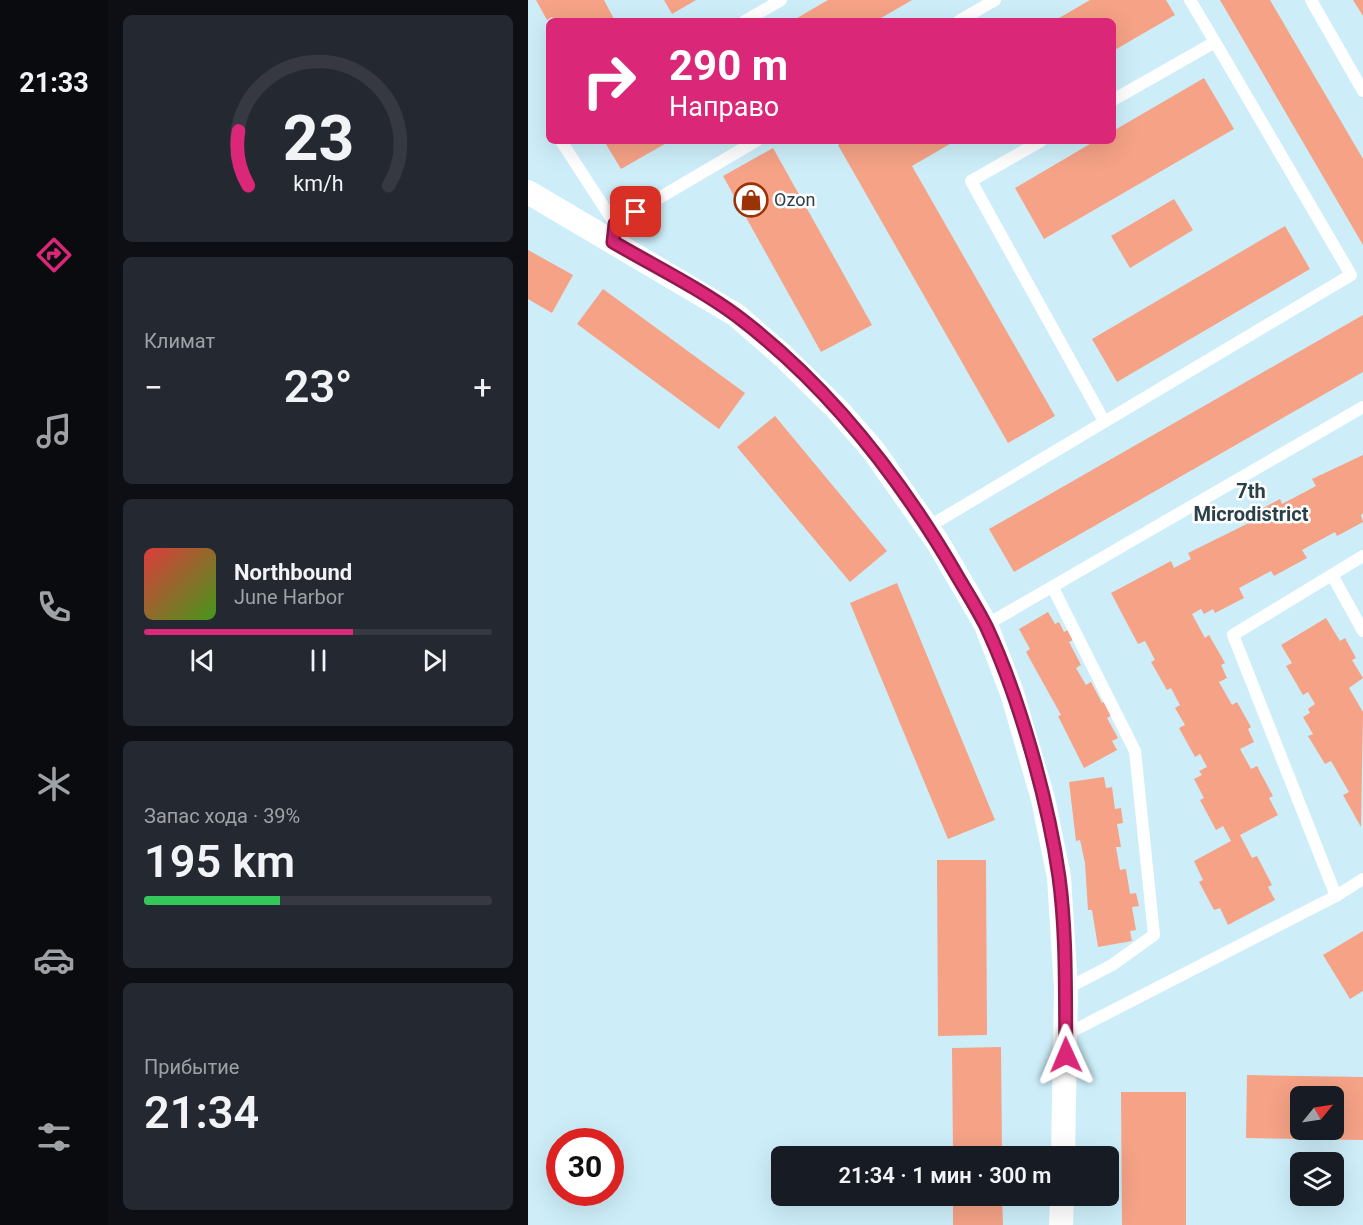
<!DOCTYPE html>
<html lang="ru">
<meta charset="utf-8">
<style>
:root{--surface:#171b24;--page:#242831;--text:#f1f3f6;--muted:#9ea1a6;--line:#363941;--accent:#db2777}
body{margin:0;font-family:Roboto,sans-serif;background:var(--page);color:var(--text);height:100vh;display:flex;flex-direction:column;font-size:22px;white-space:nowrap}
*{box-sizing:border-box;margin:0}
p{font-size:20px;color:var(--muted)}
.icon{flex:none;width:33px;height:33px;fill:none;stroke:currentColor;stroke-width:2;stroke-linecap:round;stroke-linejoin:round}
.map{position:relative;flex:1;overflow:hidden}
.side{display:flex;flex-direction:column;gap:15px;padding:15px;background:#0d0f14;width:420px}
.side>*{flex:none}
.guide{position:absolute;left:18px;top:18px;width:570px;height:126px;border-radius:9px;box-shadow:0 6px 24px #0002;background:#db2777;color:#fff;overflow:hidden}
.needle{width:39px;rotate:60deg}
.tools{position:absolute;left:762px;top:1086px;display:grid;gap:12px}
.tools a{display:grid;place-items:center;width:54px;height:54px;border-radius:9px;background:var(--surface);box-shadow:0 6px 24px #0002;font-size:30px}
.speed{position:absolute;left:18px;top:1128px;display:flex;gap:12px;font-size:30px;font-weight:700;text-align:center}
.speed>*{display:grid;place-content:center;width:78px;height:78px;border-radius:50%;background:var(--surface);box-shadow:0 6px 24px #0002;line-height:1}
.speed .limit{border:9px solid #d22;background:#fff;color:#111}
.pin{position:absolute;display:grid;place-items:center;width:51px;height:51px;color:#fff;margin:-26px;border-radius:12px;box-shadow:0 3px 9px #0006}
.me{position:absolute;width:66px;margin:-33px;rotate:359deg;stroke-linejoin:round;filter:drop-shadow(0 0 4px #0008)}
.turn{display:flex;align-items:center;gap:21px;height:126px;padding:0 24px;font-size:27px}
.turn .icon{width:78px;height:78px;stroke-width:2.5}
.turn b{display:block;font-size:42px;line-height:51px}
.big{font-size:45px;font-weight:600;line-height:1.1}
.side .tile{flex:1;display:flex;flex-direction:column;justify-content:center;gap:9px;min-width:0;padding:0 21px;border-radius:9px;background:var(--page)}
.side .dial{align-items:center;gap:0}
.dial svg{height:156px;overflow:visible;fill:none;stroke:var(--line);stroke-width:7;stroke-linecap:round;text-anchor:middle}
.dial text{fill:var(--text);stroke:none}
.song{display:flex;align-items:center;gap:18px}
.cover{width:72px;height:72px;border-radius:9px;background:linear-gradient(135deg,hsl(0 70% 55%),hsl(100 70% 35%))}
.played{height:6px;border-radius:3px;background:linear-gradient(90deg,var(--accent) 60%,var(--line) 60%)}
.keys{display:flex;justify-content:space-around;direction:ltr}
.heat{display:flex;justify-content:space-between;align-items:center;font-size:33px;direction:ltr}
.charge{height:9px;border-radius:4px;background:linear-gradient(90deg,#34c759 39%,var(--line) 0)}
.trip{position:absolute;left:243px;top:1146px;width:348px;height:60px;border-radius:9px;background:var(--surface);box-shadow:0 6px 24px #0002;font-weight:600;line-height:60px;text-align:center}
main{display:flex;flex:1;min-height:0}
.tab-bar{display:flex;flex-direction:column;width:108px;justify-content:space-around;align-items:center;background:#090b0e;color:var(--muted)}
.tab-bar .icon{width:42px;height:42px}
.tab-bar .on{color:var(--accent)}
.tab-bar b{font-size:27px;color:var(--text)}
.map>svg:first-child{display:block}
.building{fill:#f5a286;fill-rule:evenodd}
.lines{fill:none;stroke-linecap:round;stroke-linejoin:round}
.lane{stroke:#fff;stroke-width:12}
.street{stroke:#fff;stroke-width:24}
.route-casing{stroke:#8e194d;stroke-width:15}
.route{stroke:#db2777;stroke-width:10}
.labels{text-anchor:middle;stroke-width:5;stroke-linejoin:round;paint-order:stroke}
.poi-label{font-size:18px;fill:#2a4148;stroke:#fff;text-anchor:start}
.neighbourhood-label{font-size:20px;font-weight:bold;fill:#2a4148;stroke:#fff}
</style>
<main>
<nav class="tab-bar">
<b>21:33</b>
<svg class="icon on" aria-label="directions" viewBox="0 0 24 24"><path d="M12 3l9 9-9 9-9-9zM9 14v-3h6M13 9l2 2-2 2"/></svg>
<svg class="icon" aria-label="music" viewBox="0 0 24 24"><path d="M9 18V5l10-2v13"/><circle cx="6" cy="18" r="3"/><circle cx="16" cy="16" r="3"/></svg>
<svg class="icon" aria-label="phone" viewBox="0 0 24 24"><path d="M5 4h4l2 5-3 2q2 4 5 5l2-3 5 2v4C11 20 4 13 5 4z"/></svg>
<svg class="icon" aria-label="climate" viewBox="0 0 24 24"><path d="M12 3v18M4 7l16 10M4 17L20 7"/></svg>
<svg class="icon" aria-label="car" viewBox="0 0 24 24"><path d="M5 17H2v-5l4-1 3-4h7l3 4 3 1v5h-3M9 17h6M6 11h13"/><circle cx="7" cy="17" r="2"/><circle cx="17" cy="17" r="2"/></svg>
<svg class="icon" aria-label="filters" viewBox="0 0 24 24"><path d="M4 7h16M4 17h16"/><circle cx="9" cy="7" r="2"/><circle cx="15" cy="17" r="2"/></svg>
</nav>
<section class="side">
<div class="tile dial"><svg viewBox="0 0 100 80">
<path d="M14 69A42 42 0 1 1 86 69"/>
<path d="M14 69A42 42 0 0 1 9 41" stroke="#db2777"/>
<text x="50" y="56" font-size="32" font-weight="700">23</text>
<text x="50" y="72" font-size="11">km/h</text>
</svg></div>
<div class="tile"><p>Климат</p>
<div class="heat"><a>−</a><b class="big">23°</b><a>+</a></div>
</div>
<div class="tile">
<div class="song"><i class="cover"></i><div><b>Northbound</b><p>June Harbor</p></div></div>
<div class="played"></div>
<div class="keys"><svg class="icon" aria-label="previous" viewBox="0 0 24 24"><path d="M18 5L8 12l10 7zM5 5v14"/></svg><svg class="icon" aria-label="pause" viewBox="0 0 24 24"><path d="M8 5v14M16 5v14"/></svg><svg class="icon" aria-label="next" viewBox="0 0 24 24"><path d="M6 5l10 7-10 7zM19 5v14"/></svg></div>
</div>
<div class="tile"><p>Запас хода · 39%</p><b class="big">195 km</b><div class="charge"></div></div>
<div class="tile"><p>Прибытие</p><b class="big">21:34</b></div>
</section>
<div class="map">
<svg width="835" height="1225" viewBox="0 0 835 1225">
<rect width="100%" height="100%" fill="#cdeef9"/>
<g class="building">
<path d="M8 0H76L87 21H26L24 17 19 20Z"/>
<path d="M136 0H168L144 14Z"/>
<path d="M300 0H384L348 21H264Z"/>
<path d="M562 0H638L647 15 585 51V21H526Z"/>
<path d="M692 0H742L835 159V245Z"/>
<path d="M825 0H835V16Z"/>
<path d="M676 78 706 129 516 239 487 188 567 141H585V131Z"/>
<path d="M76 141H142L93 169Z"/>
<path d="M316 141H427L384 166 527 416 480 443 310 145Z"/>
<path d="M245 148 344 325 293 352 195 176Z"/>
<path d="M646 199 665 230 602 268 583 236Z"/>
<path d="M757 226 782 269 589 382 564 339Z"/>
<path d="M0 250 45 275 24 313 0 299Z"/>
<path d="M75 289 217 393 191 429 49 324Z"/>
<path d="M835 315V372L486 572 461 529Z"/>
<path d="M247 416 359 551 322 582 209 447Z"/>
<path d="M835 455V513L833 515 835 522 809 536 807 532 774 550 779 558 746 576 743 571 711 588 716 598 687 613 685 609 676 614 673 609 664 614 677 638 681 635 697 663 693 665 699 678 691 682 704 705 709 702 723 727 720 729 726 742 712 749 723 769 729 766 745 796 741 798 750 815 712 835 724 858 729 856 744 885 740 887 747 900 700 925 692 908 686 910 671 882 675 880 666 861 703 841 695 826 688 830 672 800 676 798 666 779 674 775 671 771 679 767 672 754 667 757 651 728 657 725 647 708 652 705 643 688 639 690 623 662 627 660 617 641 610 644 583 593 643 561 646 568 663 559 660 553 725 521 722 515 752 499 754 504 788 486 784 479Z"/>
<path d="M369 583 467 820 420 839 322 603Z"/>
<path d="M520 612 527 624 531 622 536 632 542 629 547 639 541 642 553 665 548 668 558 685 563 682 574 703 578 701 586 714 579 718 590 738 584 741 589 750 556 768 530 716 533 715 498 652 502 649 491 629Z"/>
<path d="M798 618 812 641 817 638 828 658 824 660 835 678 821 688 835 712 833 827 815 795 821 792 803 761 797 764 780 736 785 734 775 717 782 713 780 709 787 704 780 692 775 695 758 666 764 663 753 645Z"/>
<path d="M576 777 578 788 584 787 587 809 593 808 595 823 589 824 593 847H588L592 870 598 869 602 894 608 893 611 906 604 907 608 930 602 931 604 941 570 947 564 910H560L557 863 552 840 548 841 541 782Z"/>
<path d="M409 860H458L459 1035 410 1036Z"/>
<path d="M835 931V991L822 999 795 955Z"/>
<path d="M473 1047 474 1156H425L424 1048Z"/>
<path d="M719 1075 835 1077V1140L718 1138ZM772 1096H806V1130H772Z"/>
<path d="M593 1092H658V1225H594Z"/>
<path d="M425 1196H474L475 1225H425Z"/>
</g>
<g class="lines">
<g class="lane">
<path d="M662 0 687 42"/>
<path d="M783 0 835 91"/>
<path d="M217 21 253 0"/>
<path d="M431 21 467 0"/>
<path d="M33 141 87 224V232"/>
<path d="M513 141 443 181 576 421"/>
<path d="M87 224 228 141"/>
<path d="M400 527 823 275 687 42 585 100"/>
<path d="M804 575 835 631"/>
<path d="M525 588 607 751 626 935 584 965 538 989"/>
<path d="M458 625 835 407"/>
<path d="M808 896 705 635 835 556"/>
<path d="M537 1035 808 896 835 879"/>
</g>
<g class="street">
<path d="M0 192 208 315 253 354 311 411 345 450 409 541 458 625 484 693 515 799 531 877 538 989 535 1156"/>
<path d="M533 1225 534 1196"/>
</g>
</g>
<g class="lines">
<g class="route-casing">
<path id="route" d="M108 212 87 224 85 242C126 266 171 288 209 316 300 385 374 480 431 579 440 594 450 610 458 626 491 696 520 800 531 877 539 936 537 996 538 1055"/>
</g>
<use href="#route" class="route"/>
</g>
<defs>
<g id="shop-ring" transform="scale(1.725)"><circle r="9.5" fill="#fff" stroke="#9a3406" stroke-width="1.5"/><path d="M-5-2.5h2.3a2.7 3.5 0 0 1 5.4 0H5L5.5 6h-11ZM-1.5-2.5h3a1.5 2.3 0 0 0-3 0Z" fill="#9a3406"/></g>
</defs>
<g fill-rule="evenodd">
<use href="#shop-ring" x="223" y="200"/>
</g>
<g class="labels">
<g class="poi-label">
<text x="246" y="206">Ozon</text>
</g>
<g class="neighbourhood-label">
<text x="723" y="498">7th<tspan x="723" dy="23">Microdistrict</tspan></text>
</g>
</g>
</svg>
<div class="tools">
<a><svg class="needle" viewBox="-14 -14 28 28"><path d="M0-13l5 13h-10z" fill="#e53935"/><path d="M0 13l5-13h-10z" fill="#9ea1a6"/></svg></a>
<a><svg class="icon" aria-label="layers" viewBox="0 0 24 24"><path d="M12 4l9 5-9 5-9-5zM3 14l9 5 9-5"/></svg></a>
</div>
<div class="speed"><div class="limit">30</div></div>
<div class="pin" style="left:108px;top:212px;background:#d93025"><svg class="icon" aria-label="arrive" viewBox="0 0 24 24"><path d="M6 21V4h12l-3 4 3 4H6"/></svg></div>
<svg class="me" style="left:538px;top:1055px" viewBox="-20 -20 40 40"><path d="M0-17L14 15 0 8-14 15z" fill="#db2777" stroke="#fff" stroke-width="4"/></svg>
<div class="trip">21:34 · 1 мин · 300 m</div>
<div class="guide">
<div class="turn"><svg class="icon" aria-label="right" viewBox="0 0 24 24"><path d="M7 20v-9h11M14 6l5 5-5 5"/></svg><div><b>290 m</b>Направо</div></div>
</div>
</div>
</main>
